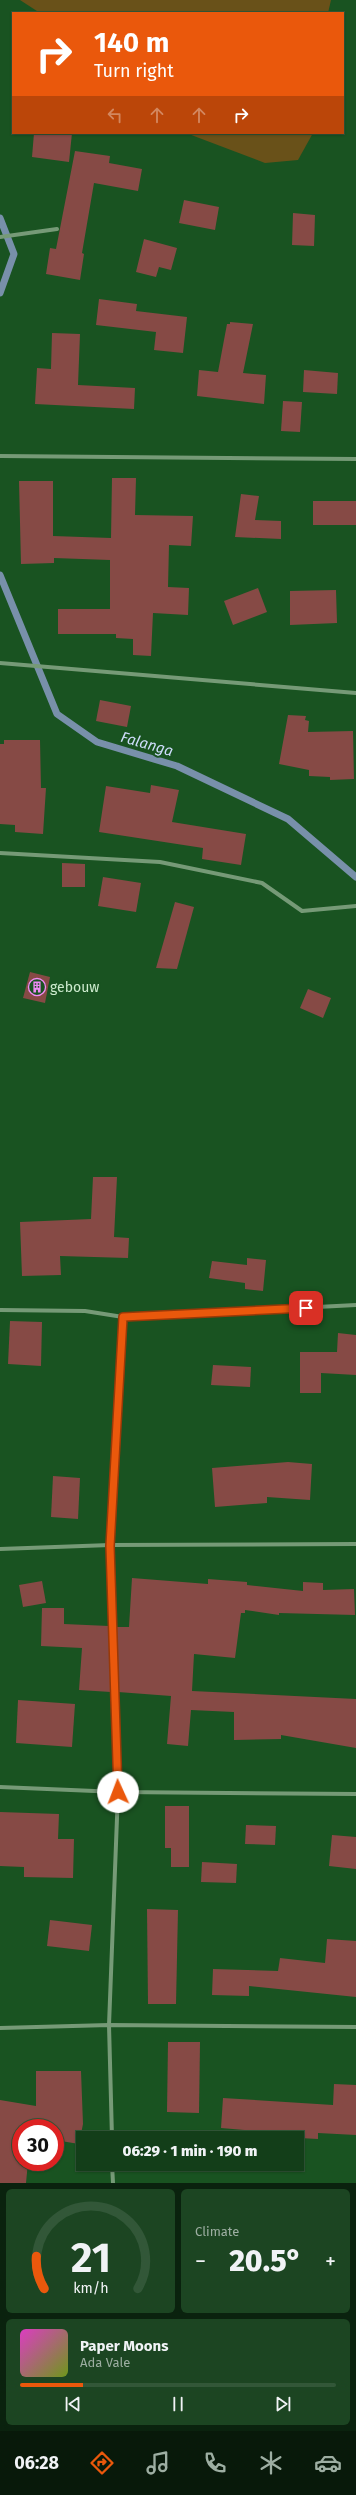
<!DOCTYPE html>
<meta charset="utf-8">
<style>
:root{--surface:#133e19;--page:#1c4522;--text:#f1f3f6;--muted:#9daea2;--line:#325738;--accent:#ea580c}
body{margin:0;font-family:"Fira Sans",sans-serif;background:var(--page);color:var(--text);height:100vh;display:flex;flex-direction:column;font-size:15px;white-space:nowrap}
*{box-sizing:border-box;margin:0}
p{font-size:13px;color:var(--muted)}
.icon{flex:none;width:22px;height:22px;fill:none;stroke:currentColor;stroke-width:2;stroke-linecap:round;stroke-linejoin:round}
.map{position:relative;height:2183px;overflow:hidden}
.panel{display:flex;flex-direction:column;gap:6px;padding:6px;background:#0a220e;flex:1}
.panel>*{flex:none}
.guide{position:absolute;left:12px;top:12px;width:332px;height:122px;border-radius:0px;box-shadow:0 1px 3px #0004,0 0 0 1px var(--line);background:#ea580c;color:#fff;overflow:hidden}
.speed{position:absolute;left:12px;top:2119px;display:flex;gap:8px;font-size:20px;font-weight:700;text-align:center}
.speed>*{display:grid;place-content:center;width:52px;height:52px;border-radius:50%;background:var(--surface);box-shadow:0 1px 3px #0004,0 0 0 1px var(--line);line-height:1}
.speed .limit{border:6px solid #d22;background:#fff;color:#111}
.pin{position:absolute;display:grid;place-items:center;width:34px;height:34px;color:#fff;margin:-17px;border-radius:8px;box-shadow:0 2px 6px #0006}
.me{position:absolute;width:44px;margin:-22px;rotate:358deg;stroke-linejoin:round;filter:drop-shadow(0 0 3px #0008)}
.turn{display:flex;align-items:center;gap:14px;height:84px;padding:0 16px;font-size:18px}
.turn .icon{width:52px;height:52px;stroke-width:2.5}
.turn b{display:block;font-size:28px;line-height:34px}
.lanes{display:flex;align-items:center;height:38px;padding:0 16px;background:#0003;justify-content:center;gap:20px;direction:ltr}
.lanes .off{opacity:.35}
.big{font-size:30px;font-weight:800;line-height:1.1}
.panel .tile{flex:1;display:flex;flex-direction:column;justify-content:center;gap:6px;min-width:0;padding:0 14px;border-radius:6px;background:var(--page)}
.panel .dial{align-items:center;gap:0}
.dial svg{height:104px;overflow:visible;fill:none;stroke:var(--line);stroke-width:7;stroke-linecap:round;text-anchor:middle}
.dial text{fill:var(--text);stroke:none}
.song{display:flex;align-items:center;gap:12px}
.cover{width:48px;height:48px;border-radius:6px;background:linear-gradient(135deg,hsl(310 70% 55%),hsl(80 70% 35%))}
.played{height:4px;border-radius:2px;background:linear-gradient(90deg,var(--accent) 20%,var(--line) 20%)}
.keys{display:flex;justify-content:space-around;direction:ltr}
.heat{display:flex;justify-content:space-between;align-items:center;font-size:22px;direction:ltr}
.panel .tiles{flex:1;display:grid;gap:6px;grid-template-columns:1fr 1fr}
.tile:last-child{grid-column:span 2}
.trip{position:absolute;left:76px;top:2131px;width:228px;height:40px;border-radius:0px;background:var(--surface);box-shadow:0 1px 3px #0004,0 0 0 1px var(--line);font-weight:800;line-height:40px;text-align:center}
.menu{display:flex;height:64px;justify-content:space-around;align-items:center;background:#08190a;color:var(--muted)}
.menu .icon{width:28px;height:28px}
.menu .active{color:var(--accent)}
.menu b{font-size:18px;color:var(--text)}
.map>svg:first-child{display:block}
.green{fill:#695119}
.lines{fill:none;stroke-linecap:round;stroke-linejoin:round}
.stream{stroke:#7890aa;stroke-width:7}
.building{fill:#864a45}
.street{stroke:#769a77;stroke-width:4}
.route-casing{stroke:#983908;stroke-width:10}
.route{stroke:#ea580c;stroke-width:7}
.labels{text-anchor:middle;stroke-width:4;stroke-linejoin:round;paint-order:stroke}
.poi-label{font-size:14px;fill:#cdebce;stroke:#195321;text-anchor:start}
.water-label{font-size:15px;font-style:italic;fill:#ceddfb;stroke:#195321}
</style>
<div class="map">
<svg width="356" height="2183" viewBox="0 0 356 2183">
<rect width="100%" height="100%" fill="#195321"/>
<g class="green">
<path d="M20 0H331L328 13H40Z"/>
<path d="M186 133H313L298 160 265 163Z"/>
</g>
<g class="lines">
<g class="stream">
<path d="M0 218 14 254 0 293"/>
<path d="M0 575 57 714 97 742 177 766 288 819 356 877"/>
</g>
</g>
<g class="building">
<path d="M34 133H72L69 162 32 157Z"/>
<path d="M75 151 110 156 109 163 142 169 138 191 94 183 82 253 84 254 80 280 46 274 50 248 56 249Z"/>
<path d="M184 200 219 207 215 230 179 223Z"/>
<path d="M293 213 315 215 314 246 292 245Z"/>
<path d="M144 239 177 248 171 270 159 267 156 277 136 272Z"/>
<path d="M99 299 137 304 136 311 187 317 183 353 154 350 156 332 96 325Z"/>
<path d="M230 322 253 324 243 373 266 375 264 404 197 396 199 370 218 372 227 324H230Z"/>
<path d="M52 333 80 334 78 385 135 388 134 409 35 404 37 368 51 369Z"/>
<path d="M304 370 338 373 337 394 303 392Z"/>
<path d="M283 401 302 402 300 432 281 431Z"/>
<path d="M112 478H136L135 515 193 516 191 546 169 545 168 587 189 588 188 615 153 613 151 656 133 655V639L116 638V634H58V609H110V560L54 558V563L21 564 19 481H53V536L111 538Z"/>
<path d="M241 494 259 496 255 520 281 521V539L235 537Z"/>
<rect x="313" y="501" width="43" height="24"/>
<path d="M258 588 267 612 233 625 224 601Z"/>
<path d="M336 590 337 623 290 625V591Z"/>
<path d="M100 700 131 706 127 727 96 721Z"/>
<path d="M288 715 306 716 305 720 309 721 308 732 353 731 354 779 330 780V777L309 776V770L279 764Z"/>
<path d="M4 740H40L41 788H46L43 834 15 832V825L0 824V744H4Z"/>
<path d="M151 785 179 790 172 822 246 834 241 865 202 859 203 848 99 832 106 786 150 793Z"/>
<path d="M62 863 85 864V887H62Z"/>
<path d="M103 877 141 883 136 912 98 906Z"/>
<path d="M175 902 194 907 177 969 156 968Z"/>
<path d="M30 972 50 977 45 1003 23 998Z"/>
<path d="M308 989 331 998 323 1018 300 1008Z"/>
<path d="M93 1177H117L114 1237 129 1238 128 1258 60 1256 61 1275 22 1276 20 1222 91 1219Z"/>
<path d="M247 1258 266 1260 263 1291 245 1289V1283L209 1278 212 1261 247 1265Z"/>
<path d="M10 1321 42 1322 41 1366 8 1364Z"/>
<path d="M338 1333 356 1335V1375L321 1373V1393H300V1352H337Z"/>
<path d="M213 1365 251 1367 250 1387 211 1385Z"/>
<path d="M288 1462 312 1464 310 1500 267 1497V1503L215 1507 212 1468Z"/>
<path d="M53 1476 80 1478 78 1519 51 1517Z"/>
<path d="M132 1578 208 1584V1579L247 1582V1585L303 1591V1582L323 1583V1590L354 1589 355 1615 279 1613V1615L245 1610V1613H241L235 1658 194 1654 192 1691 356 1699V1748L281 1735V1739L234 1740V1712L191 1710 188 1746 167 1744 171 1696 118 1692 116 1627H129Z"/>
<path d="M42 1581 46 1603 23 1607 19 1585Z"/>
<path d="M42 1608H64V1624L109 1626 111 1692 79 1690 82 1648 41 1646Z"/>
<path d="M18 1700 75 1704 72 1747 16 1743Z"/>
<path d="M165 1806H189V1867H171V1848H165Z"/>
<path d="M0 1812 59 1814 58 1839H74L73 1878 24 1877V1867L0 1866Z"/>
<path d="M246 1825 276 1826 275 1845 245 1844Z"/>
<path d="M332 1835 356 1837V1869L329 1866Z"/>
<path d="M202 1862 237 1864 236 1883 201 1882Z"/>
<path d="M147 1909 178 1910 176 2004H148Z"/>
<path d="M50 1920 92 1925 89 1951 47 1946Z"/>
<path d="M327 1939 356 1941V1997L249 1986V1996L212 1995 213 1969 278 1971 280 1958 325 1963Z"/>
<path d="M168 2042H200L199 2113 167 2112Z"/>
<path d="M36 2071H81L83 2124 79 2144 55 2140V2128H21V2162H28L26 2183H0V2100L36 2106Z"/>
<path d="M334 2084 356 2085V2135L318 2133V2139L281 2137V2133L221 2128 223 2098 333 2105Z"/>
</g>
<g class="lines">
<g class="street">
<path d="M0 237 57 229"/>
<path d="M0 456 356 459"/>
<path d="M0 663 356 693"/>
<path d="M0 853 160 862 262 883 302 911 356 906"/>
<path d="M0 1310 85 1311 123 1317 356 1305"/>
<path d="M0 1549 110 1545 356 1544"/>
<path d="M0 1787 118 1792 356 1794"/>
<path d="M0 2028 109 2025 356 2027"/>
<path d="M112 2138 109 2025 118 1792 110 1545 123 1317"/>
<path d="M112 2164 113 2183"/>
</g>
</g>
<g class="lines">
<g class="route-casing">
<path id="route" d="M118 1792 110 1546 123 1317 306 1308"/>
</g>
<use href="#route" class="route"/>
</g>
<defs>
<g id="building-ring" transform="scale(0.9)"><circle r="9.5" fill="#195321" stroke="#f08bf5" stroke-width="1.5"/><path d="M-4-6H4V6H1V3H-1V6H-4ZM-2.5-4.3h1.7v1.8h-1.7ZM.8-4.3h1.7v1.8H.8ZM-2.5-1h1.7V.8h-1.7ZM.8-1h1.7V.8H.8Z" fill="#f08bf5"/></g>
</defs>
<g fill-rule="evenodd">
<use href="#building-ring" x="37" y="987"/>
</g>
<g class="labels">
<g class="poi-label">
<text x="50" y="992">gebouw</text>
</g>
<g class="water-label">
<text transform="translate(147 744) rotate(16)" y="5">Falanga</text>
</g>
</g>
</svg>
<div class="speed"><div class="limit">30</div></div>
<div class="pin" style="left:306px;top:1308px;background:#d93025"><svg class="icon" aria-label="arrive" viewBox="0 0 24 24"><path d="M6 21V4h12l-3 4 3 4H6"/></svg></div>
<svg class="me" style="left:118px;top:1792px" viewBox="-20 -20 40 40"><circle r="19" fill="#fff"/><path d="M0-13L10 11 0 6-10 11z" fill="#ea580c"/></svg>
<div class="trip">06:29 · 1 min · 190 m</div>
<div class="guide">
<div class="turn"><svg class="icon" aria-label="right" viewBox="0 0 24 24"><path d="M7 20v-9h11M14 6l5 5-5 5"/></svg><div><b>140 m</b>Turn right</div></div>
<div class="lanes"><svg class="icon off" aria-label="left" viewBox="0 0 24 24"><path d="M17 20v-9H6M10 6l-5 5 5 5"/></svg><svg class="icon off" aria-label="ahead" viewBox="0 0 24 24"><path d="M12 20V5M6 11l6-6 6 6"/></svg><svg class="icon off" aria-label="ahead" viewBox="0 0 24 24"><path d="M12 20V5M6 11l6-6 6 6"/></svg><svg class="icon" aria-label="right" viewBox="0 0 24 24"><path d="M7 20v-9h11M14 6l5 5-5 5"/></svg></div>
</div>
</div>
<section class="panel">
<div class="tiles">
<div class="tile dial"><svg viewBox="0 0 100 80">
<path d="M14 69A42 42 0 1 1 86 69"/>
<path d="M14 69A42 42 0 0 1 8 44" stroke="#ea580c"/>
<text x="50" y="56" font-size="32" font-weight="700">21</text>
<text x="50" y="72" font-size="11">km/h</text>
</svg></div>
<div class="tile"><p>Climate</p>
<div class="heat"><a>−</a><b class="big">20.5°</b><a>+</a></div>
</div>
<div class="tile">
<div class="song"><i class="cover"></i><div><b>Paper Moons</b><p>Ada Vale</p></div></div>
<div class="played"></div>
<div class="keys"><svg class="icon" aria-label="previous" viewBox="0 0 24 24"><path d="M18 5L8 12l10 7zM5 5v14"/></svg><svg class="icon" aria-label="pause" viewBox="0 0 24 24"><path d="M8 5v14M16 5v14"/></svg><svg class="icon" aria-label="next" viewBox="0 0 24 24"><path d="M6 5l10 7-10 7zM19 5v14"/></svg></div>
</div>
</div>
</section>
<nav class="menu">
<b>06:28</b>
<svg class="icon active" aria-label="directions" viewBox="0 0 24 24"><path d="M12 3l9 9-9 9-9-9zM9 14v-3h6M13 9l2 2-2 2"/></svg>
<svg class="icon" aria-label="music" viewBox="0 0 24 24"><path d="M9 18V5l10-2v13"/><circle cx="6" cy="18" r="3"/><circle cx="16" cy="16" r="3"/></svg>
<svg class="icon" aria-label="phone" viewBox="0 0 24 24"><path d="M5 4h4l2 5-3 2q2 4 5 5l2-3 5 2v4C11 20 4 13 5 4z"/></svg>
<svg class="icon" aria-label="climate" viewBox="0 0 24 24"><path d="M12 3v18M4 7l16 10M4 17L20 7"/></svg>
<svg class="icon" aria-label="car" viewBox="0 0 24 24"><path d="M5 17H2v-5l4-1 3-4h7l3 4 3 1v5h-3M9 17h6M6 11h13"/><circle cx="7" cy="17" r="2"/><circle cx="17" cy="17" r="2"/></svg>
</nav>
